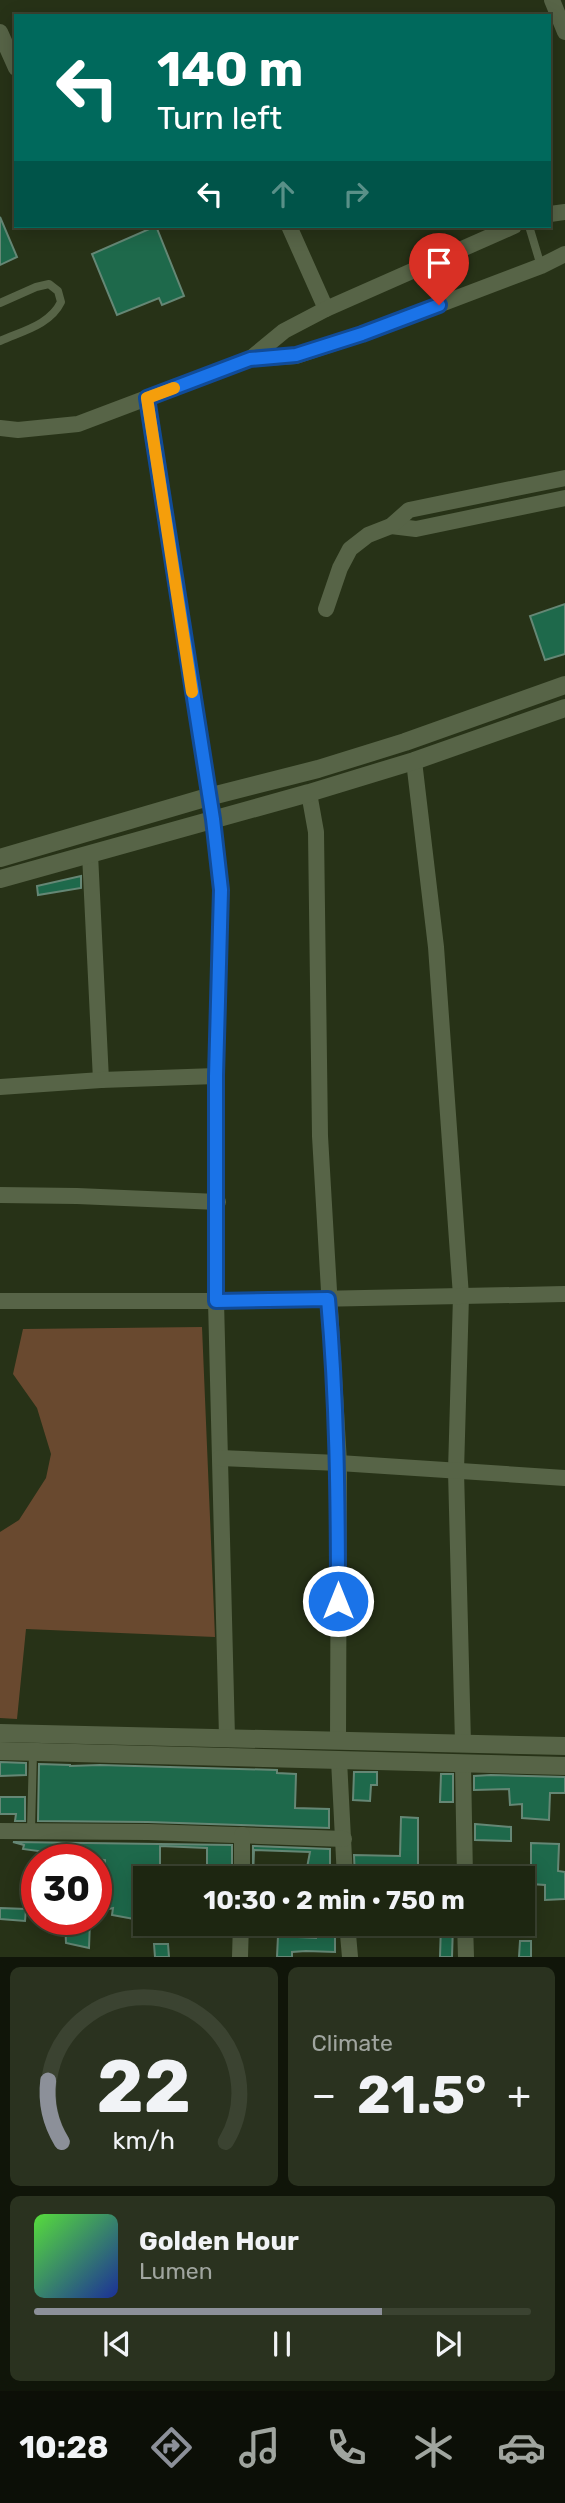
<!DOCTYPE html>
<meta charset="utf-8">
<style>
:root{--surface:#1d2611;--page:#2a321f;--text:#f1f3f6;--muted:#a0a59f;--line:#3b4331;--accent:#8c9099}
body{margin:0;font-family:Rubik,sans-serif;background:var(--page);color:var(--text);height:100vh;display:flex;flex-direction:column;font-size:26px;white-space:nowrap}
*{box-sizing:border-box;margin:0}
p{font-size:23px;color:var(--muted)}
.icon{flex:none;width:38px;height:38px;fill:none;stroke:currentColor;stroke-width:2;stroke-linecap:round;stroke-linejoin:round}
.map{position:relative;height:1957px;overflow:hidden}
.sheet{display:flex;flex-direction:column;gap:10px;padding:10px;background:#101509;flex:1}
.sheet>*{flex:none}
.hud{position:absolute;left:14px;top:14px;width:537px;height:214px;border-radius:0px;box-shadow:0 4px 18px #0003,0 0 0 2px var(--line);background:#00695c;color:#fff;overflow:hidden}
.speed{position:absolute;left:21px;top:1844px;display:flex;gap:14px;font-size:35px;font-weight:700;text-align:center}
.speed>*{display:grid;place-content:center;width:91px;height:91px;border-radius:50%;background:var(--surface);box-shadow:0 4px 18px #0003,0 0 0 2px var(--line);line-height:1}
.speed .limit{border:10px solid #d22;background:#fff;color:#111}
.pin{position:absolute;display:grid;place-items:center;width:60px;height:60px;color:#fff;margin:-72px -30px;border-radius:50% 50% 50% 0;rotate:-45deg;box-shadow:0 0 7px #0007}
.pin .icon{rotate:45deg}
.me{position:absolute;width:77px;margin:-38px;rotate:0deg;stroke-linejoin:round;filter:drop-shadow(0 0 5px #0008)}
.turn{display:flex;align-items:center;gap:24px;height:147px;padding:0 28px;font-size:32px}
.turn .icon{width:91px;height:91px;stroke-width:2.5}
.turn b{display:block;font-size:49px;line-height:60px}
.lanes{display:flex;align-items:center;height:66px;padding:0 28px;background:#0003;justify-content:center;gap:35px;direction:ltr}
.lanes .off{opacity:.35}
.big{font-size:52px;font-weight:700;line-height:1.1}
.sheet .widget{flex:1;display:flex;flex-direction:column;justify-content:center;gap:10px;min-width:0;padding:0 24px;border-radius:10px;background:var(--page)}
.sheet .dial{align-items:center;gap:0}
.dial svg{height:182px;overflow:visible;fill:none;stroke:var(--line);stroke-width:7;stroke-linecap:round;text-anchor:middle}
.dial text{fill:var(--text);stroke:none}
.song{display:flex;align-items:center;gap:21px}
.cover{width:84px;height:84px;border-radius:10px;background:linear-gradient(135deg,hsl(110 70% 55%),hsl(230 70% 35%))}
.played{height:7px;border-radius:4px;background:linear-gradient(90deg,var(--accent) 70%,var(--line) 70%)}
.keys{display:flex;justify-content:space-around;direction:ltr}
.heat{display:flex;justify-content:space-between;align-items:center;font-size:38px;direction:ltr}
.sheet .tiles{flex:1;display:grid;gap:10px;grid-template-columns:1fr 1fr}
.widget:last-child{grid-column:span 2}
.trip{position:absolute;left:133px;top:1866px;width:402px;height:70px;border-radius:0px;background:var(--surface);box-shadow:0 4px 18px #0003,0 0 0 2px var(--line);font-weight:700;line-height:70px;text-align:center}
.tab-bar{display:flex;height:112px;justify-content:space-around;align-items:center;background:#0c0f07;color:var(--muted)}
.tab-bar .icon{width:49px;height:49px}
.tab-bar .current{color:var(--accent)}
.tab-bar b{font-size:32px;color:var(--text)}
.map>svg:first-child{display:block}
.green{fill:#69492f}
.building{fill:#1e694b;stroke:#658775;stroke-width:2}
.lines{fill:none;stroke-linecap:round;stroke-linejoin:round}
.service{stroke:#576447;stroke-width:8}
.minor{stroke:#576447;stroke-width:16}
.secondary{stroke:#576447;stroke-width:18}
.route-casing{stroke:#114b97;stroke-width:18}
.route{stroke:#1a73e8;stroke-width:12}
.slow{stroke:#f59e0b;stroke-width:12}
</style>
<div class="map">
<svg width="565" height="1957" viewBox="0 0 565 1957">
<rect width="100%" height="100%" fill="#273217"/>
<path class="green" d="M202 1327 215 1637 26 1629 17 1719 0 1718V1532L19 1520 46 1478 51 1454 37 1408 13 1374 23 1329Z"/>
<g class="building">
<path d="M0 217 17 257 0 265Z"/>
<path d="M156 226 184 296 162 305 159 298 117 315 92 254Z"/>
<path d="M565 604V654L545 660 530 616Z"/>
<path d="M81 876V888L38 895 37 886Z"/>
<path d="M0 1762 26 1763V1775L0 1776Z"/>
<path d="M39 1764 70 1765V1766L100 1765 277 1770V1773L296 1774 295 1808 329 1809V1828L148 1822 38 1821Z"/>
<path d="M354 1772H377V1785H371L370 1801 353 1800Z"/>
<path d="M441 1774H453V1802H440Z"/>
<path d="M491 1775 565 1777V1793H550L549 1820 522 1818V1804L510 1805 509 1789 474 1790V1776Z"/>
<path d="M0 1797H25V1821H15L16 1814H0Z"/>
<path d="M401 1817 418 1818V1868L394 1867V1878H355L354 1855 400 1856Z"/>
<path d="M475 1824 511 1827V1841L475 1840Z"/>
<path d="M13 1842 232 1845V1878H207V1848L160 1846V1878H145V1921L112 1915 113 1908 96 1912V1875H104L105 1860 23 1849 24 1845Z"/>
<path d="M531 1843 559 1844 558 1871 565 1872V1899L545 1900V1885L531 1884Z"/>
<path d="M253 1846 330 1849V1871L325 1870V1878H305L310 1852 254 1850 253 1878Z"/>
<rect x="434" y="1867" width="20" height="11"/>
<path d="M0 1908 26 1909 25 1921 0 1919Z"/>
<path d="M65 1920 90 1921 89 1948 66 1943Z"/>
<path d="M317 1924 335 1925V1952L306 1951 292 1952V1957H277L278 1936 316 1938Z"/>
<path d="M441 1925H453L452 1957H440Z"/>
<path d="M520 1941H531V1957H519Z"/>
<path d="M154 1944H168L169 1957H155Z"/>
</g>
<g class="lines">
<g class="service">
<path d="M529 226 541 266"/>
<path d="M0 303 36 287 49 284 58 291 61 302C50 325 22 331 0 341"/>
<path d="M31 1830 33 1753"/>
</g>
<g class="minor">
<path d="M552 0 565 32"/>
<path d="M0 32 16 68"/>
<path d="M550 214 565 212"/>
<path d="M289 226 326 309"/>
<path d="M250 359 284 331 326 309 514 226"/>
<path d="M147 398 213 819 221 890 216 1076V1301L227 1737"/>
<path d="M0 428 18 430 78 424 250 359 296 356 362 334 541 266 565 254"/>
<path d="M391 526 416 529 565 498"/>
<path d="M326 609 340 568 350 549 368 535 391 526 409 510 565 478"/>
<path d="M414 761 436 947 461 1296 456 1471 463 1743"/>
<path d="M309 793 316 832 320 1136 339 1463 338 1740"/>
<path d="M90 854 101 1080"/>
<path d="M0 1087 101 1080 216 1076"/>
<path d="M0 1195 77 1196 218 1202"/>
<path d="M0 1301H216L565 1294"/>
<path d="M220 1458 339 1463 565 1478"/>
<path d="M339 1760 345 1878"/>
<path d="M463 1764 465 1878"/>
<path d="M0 1831 148 1832 344 1839"/>
<path d="M242 1878V1835"/>
<path d="M347 1923 350 1957"/>
<path d="M465 1923 466 1957"/>
<path d="M240 1957 241 1923"/>
</g>
<g class="secondary">
<path d="M0 858 208 797 318 769 405 742 565 685"/>
<path d="M0 879 309 793 414 761 565 708"/>
<path d="M0 1733 565 1746"/>
<path d="M0 1751 565 1766"/>
</g>
</g>
<g class="lines">
<g class="route-casing">
<path id="route" d="M338 1601C338 1499 337 1401 328 1299L216 1301V1076L221 890 213 819 147 398 250 359 296 355 362 334 439 305"/>
</g>
<use href="#route" class="route"/>
<path class="slow" d="M174 388 147 398 192 692"/>
</g>
</svg>
<div class="speed"><div class="limit">30</div></div>
<div class="pin" style="left:439px;top:305px;background:#d93025"><svg class="icon" aria-label="arrive" viewBox="0 0 24 24"><path d="M6 21V4h12l-3 4 3 4H6"/></svg></div>
<svg class="me" style="left:338px;top:1601px" viewBox="-20 -20 40 40"><circle r="17" fill="#1a73e8" stroke="#fff" stroke-width="3"/><path d="M0-11L8 9 0 5-8 9z" fill="#fff"/></svg>
<div class="trip">10:30 · 2 min · 750 m</div>
<div class="hud">
<div class="turn"><svg class="icon" aria-label="left" viewBox="0 0 24 24"><path d="M17 20v-9H6M10 6l-5 5 5 5"/></svg><div><b>140 m</b>Turn left</div></div>
<div class="lanes"><svg class="icon" aria-label="left" viewBox="0 0 24 24"><path d="M17 20v-9H6M10 6l-5 5 5 5"/></svg><svg class="icon off" aria-label="ahead" viewBox="0 0 24 24"><path d="M12 20V5M6 11l6-6 6 6"/></svg><svg class="icon off" aria-label="right" viewBox="0 0 24 24"><path d="M7 20v-9h11M14 6l5 5-5 5"/></svg></div>
</div>
</div>
<section class="sheet">
<div class="tiles">
<div class="widget dial"><svg viewBox="0 0 100 80">
<path d="M14 69A42 42 0 1 1 86 69"/>
<path d="M14 69A42 42 0 0 1 8 42" stroke="#8c9099"/>
<text x="50" y="56" font-size="32" font-weight="700">22</text>
<text x="50" y="72" font-size="11">km/h</text>
</svg></div>
<div class="widget"><p>Climate</p>
<div class="heat"><a>−</a><b class="big">21.5°</b><a>+</a></div>
</div>
<div class="widget">
<div class="song"><i class="cover"></i><div><b>Golden Hour</b><p>Lumen</p></div></div>
<div class="played"></div>
<div class="keys"><svg class="icon" aria-label="previous" viewBox="0 0 24 24"><path d="M18 5L8 12l10 7zM5 5v14"/></svg><svg class="icon" aria-label="pause" viewBox="0 0 24 24"><path d="M8 5v14M16 5v14"/></svg><svg class="icon" aria-label="next" viewBox="0 0 24 24"><path d="M6 5l10 7-10 7zM19 5v14"/></svg></div>
</div>
</div>
</section>
<nav class="tab-bar">
<b>10:28</b>
<svg class="icon current" aria-label="directions" viewBox="0 0 24 24"><path d="M12 3l9 9-9 9-9-9zM9 14v-3h6M13 9l2 2-2 2"/></svg>
<svg class="icon" aria-label="music" viewBox="0 0 24 24"><path d="M9 18V5l10-2v13"/><circle cx="6" cy="18" r="3"/><circle cx="16" cy="16" r="3"/></svg>
<svg class="icon" aria-label="phone" viewBox="0 0 24 24"><path d="M5 4h4l2 5-3 2q2 4 5 5l2-3 5 2v4C11 20 4 13 5 4z"/></svg>
<svg class="icon" aria-label="climate" viewBox="0 0 24 24"><path d="M12 3v18M4 7l16 10M4 17L20 7"/></svg>
<svg class="icon" aria-label="car" viewBox="0 0 24 24"><path d="M5 17H2v-5l4-1 3-4h7l3 4 3 1v5h-3M9 17h6M6 11h13"/><circle cx="7" cy="17" r="2"/><circle cx="17" cy="17" r="2"/></svg>
</nav>
